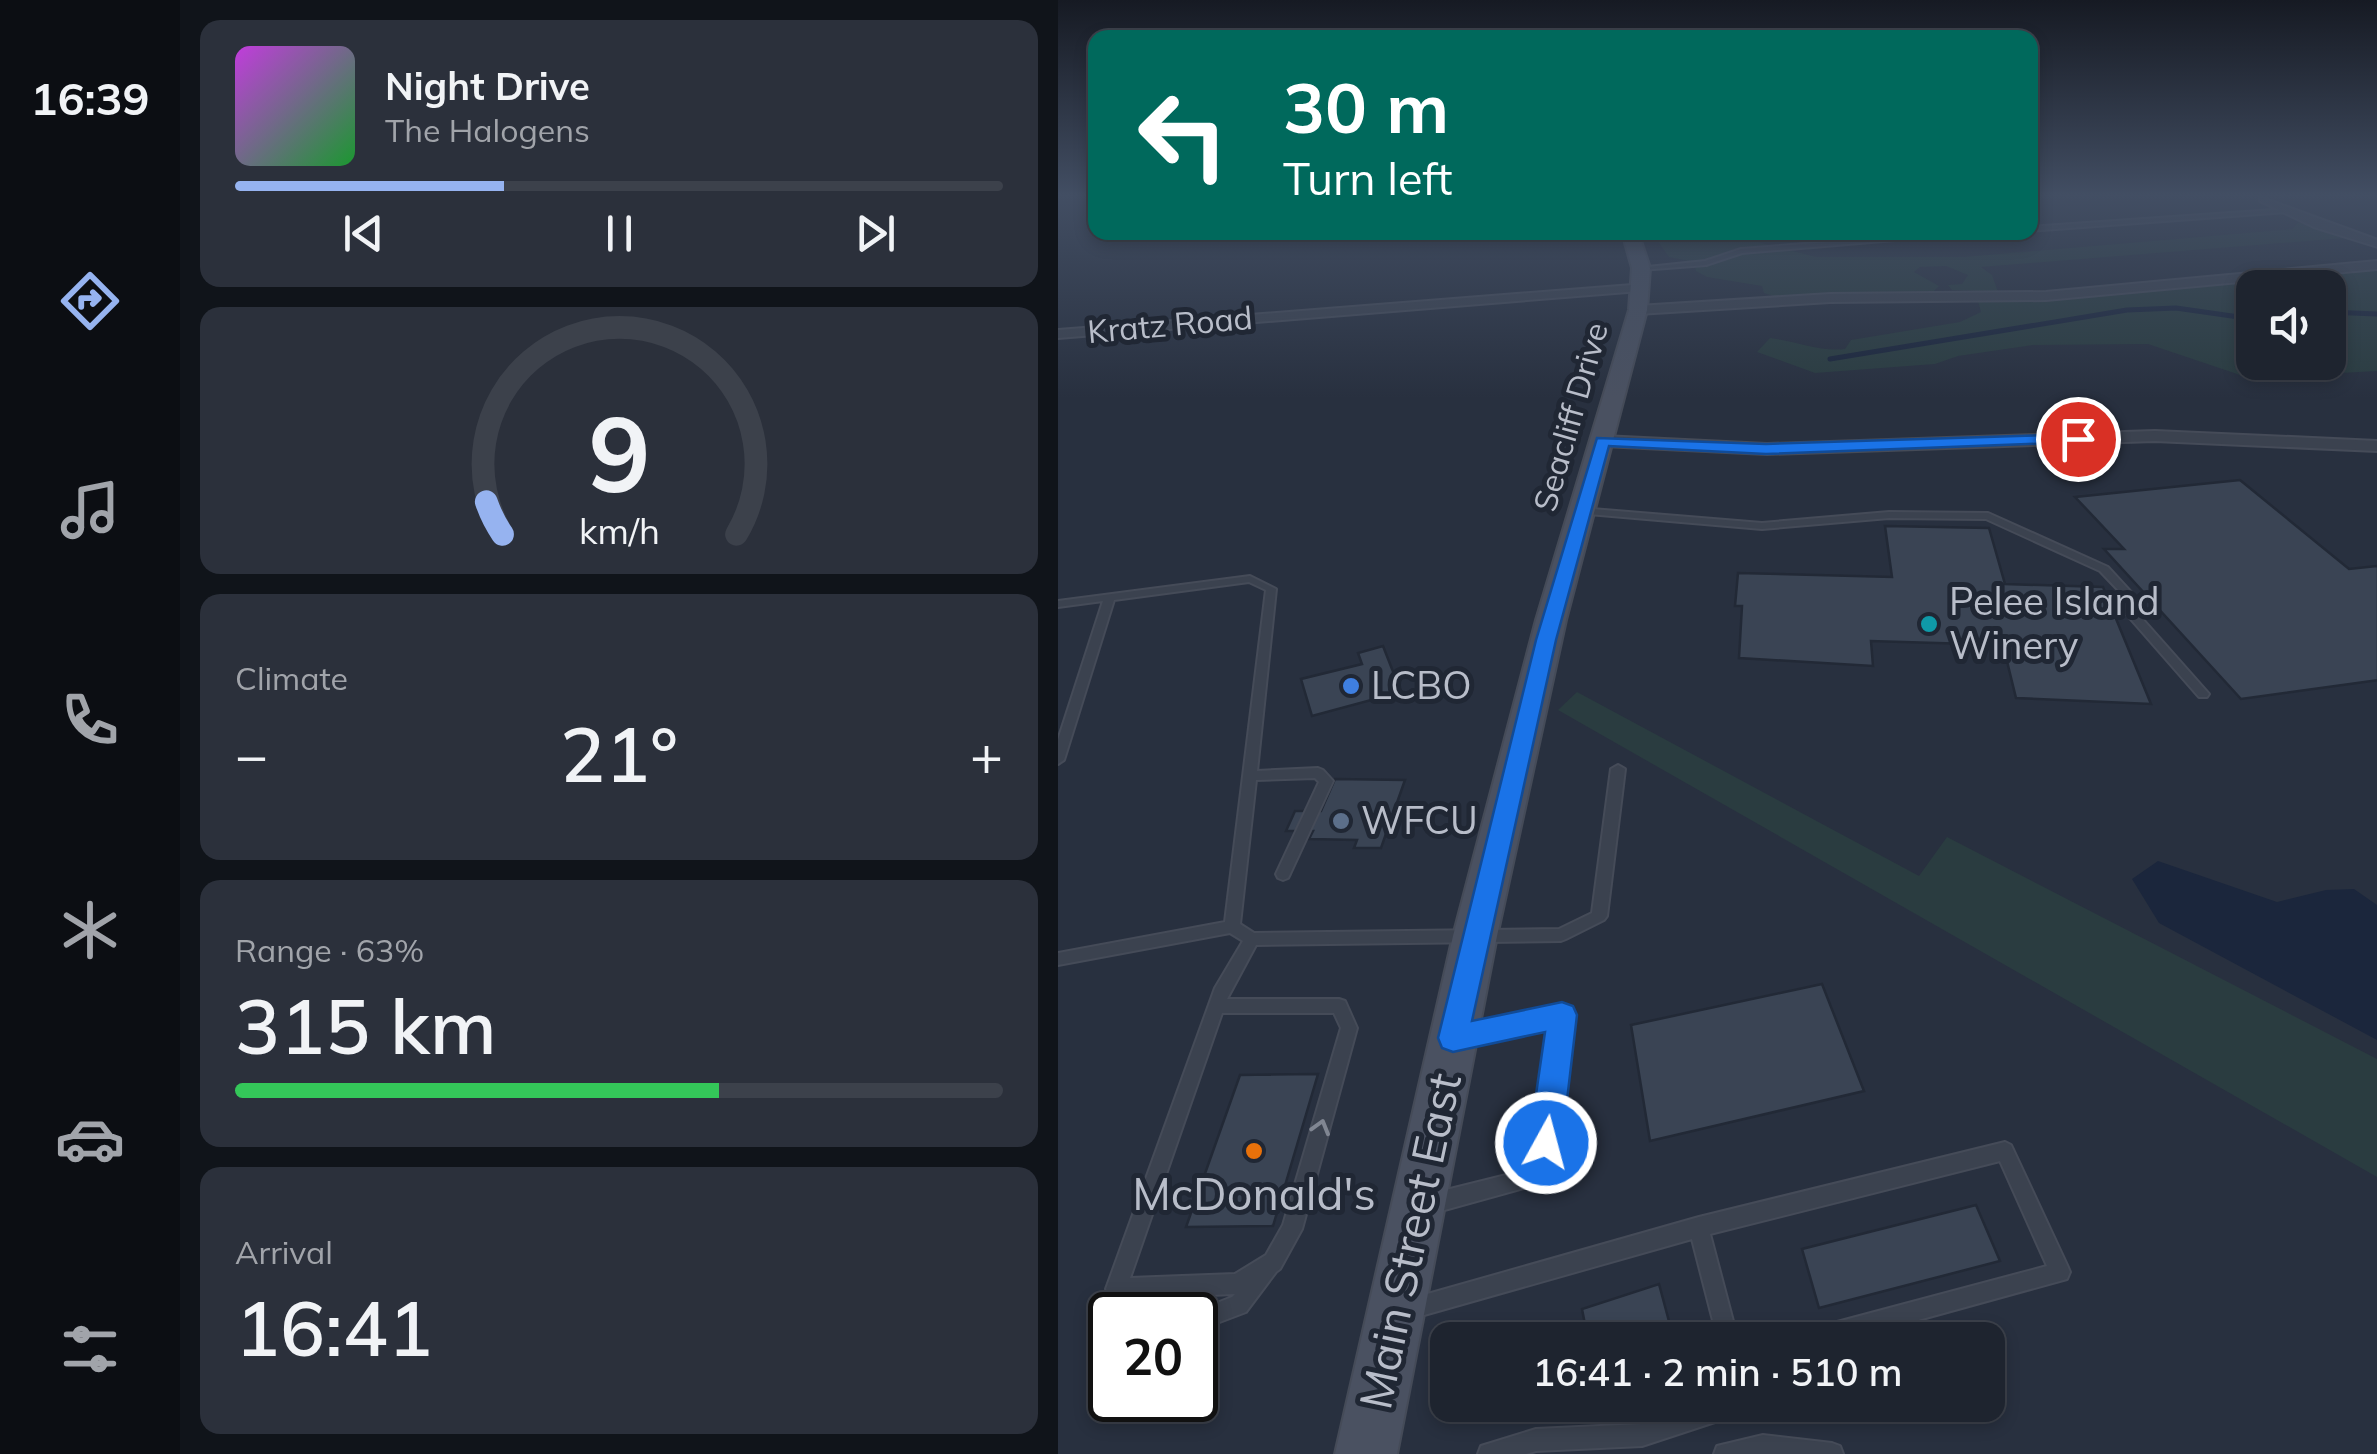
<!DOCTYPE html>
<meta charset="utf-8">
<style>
:root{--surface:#1e242f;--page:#2b303b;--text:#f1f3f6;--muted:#a1a4aa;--line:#3c414b;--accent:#96b3f0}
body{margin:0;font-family:Mulish,sans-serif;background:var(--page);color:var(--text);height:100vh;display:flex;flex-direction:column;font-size:38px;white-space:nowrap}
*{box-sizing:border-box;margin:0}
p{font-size:32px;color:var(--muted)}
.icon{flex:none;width:55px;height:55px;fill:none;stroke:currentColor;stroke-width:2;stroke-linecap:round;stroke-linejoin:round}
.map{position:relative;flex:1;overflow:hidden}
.side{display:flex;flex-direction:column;gap:20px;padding:20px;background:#10141a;width:878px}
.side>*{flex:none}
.banner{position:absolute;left:30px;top:30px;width:950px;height:210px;border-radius:20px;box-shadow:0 5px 15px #0003,0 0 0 2px var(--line);background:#00695c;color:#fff;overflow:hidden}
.fabs{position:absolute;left:1178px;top:270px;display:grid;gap:20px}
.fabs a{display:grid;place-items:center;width:110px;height:110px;border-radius:20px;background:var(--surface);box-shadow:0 5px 15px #0003,0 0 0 2px var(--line);font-size:50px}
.speed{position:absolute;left:30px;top:1292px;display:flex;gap:20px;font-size:50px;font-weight:700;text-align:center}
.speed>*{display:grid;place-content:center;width:130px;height:130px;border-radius:50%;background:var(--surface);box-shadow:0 5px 15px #0003,0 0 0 2px var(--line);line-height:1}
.speed .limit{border:5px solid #111;border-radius:15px;background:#fff;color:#111}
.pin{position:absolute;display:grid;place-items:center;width:85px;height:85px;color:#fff;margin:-42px;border:5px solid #fff;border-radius:50%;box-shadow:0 2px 10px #0007}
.me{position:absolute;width:110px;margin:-55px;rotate:7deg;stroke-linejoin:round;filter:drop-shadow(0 0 8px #0008)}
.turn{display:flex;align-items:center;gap:35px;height:210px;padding:0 30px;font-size:45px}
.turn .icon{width:130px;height:130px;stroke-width:2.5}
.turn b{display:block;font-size:70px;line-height:85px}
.big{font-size:75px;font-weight:600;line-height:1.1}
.side .card{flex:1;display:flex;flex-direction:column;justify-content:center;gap:15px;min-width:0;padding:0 35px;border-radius:20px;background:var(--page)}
.side .dial{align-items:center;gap:0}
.dial svg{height:260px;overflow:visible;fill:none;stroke:var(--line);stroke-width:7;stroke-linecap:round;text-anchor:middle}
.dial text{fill:var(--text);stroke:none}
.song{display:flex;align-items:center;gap:30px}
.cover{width:120px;height:120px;border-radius:15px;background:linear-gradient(135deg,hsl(290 70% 55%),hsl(130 70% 35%))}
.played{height:10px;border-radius:5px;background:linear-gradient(90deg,var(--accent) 35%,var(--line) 35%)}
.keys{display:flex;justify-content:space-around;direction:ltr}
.heat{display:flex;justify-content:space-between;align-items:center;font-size:55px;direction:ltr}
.charge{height:15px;border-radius:8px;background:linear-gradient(90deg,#34c759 63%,var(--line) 0)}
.trip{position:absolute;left:372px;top:1322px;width:575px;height:100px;border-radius:20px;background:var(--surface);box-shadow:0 5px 15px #0003,0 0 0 2px var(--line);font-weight:600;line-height:100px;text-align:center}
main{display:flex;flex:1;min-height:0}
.menu{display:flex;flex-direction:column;width:180px;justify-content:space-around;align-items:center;background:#0c0e13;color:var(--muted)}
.menu .icon{width:70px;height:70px}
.menu .selected{color:var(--accent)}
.menu b{font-size:45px;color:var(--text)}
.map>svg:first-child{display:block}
.green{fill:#2a3c40;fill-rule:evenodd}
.water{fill:#1b263c}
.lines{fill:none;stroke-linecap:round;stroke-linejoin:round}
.stream{stroke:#1b263c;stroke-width:5}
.building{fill:#3a4454;stroke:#222936;stroke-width:2.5}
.service-casing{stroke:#454b58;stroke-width:4}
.minor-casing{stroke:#454b58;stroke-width:4}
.secondary-casing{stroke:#454b58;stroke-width:4}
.service{fill:#3b424f;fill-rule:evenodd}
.minor{fill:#3b424f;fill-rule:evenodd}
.secondary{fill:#4a5161;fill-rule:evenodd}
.oneway{stroke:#808692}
.route{fill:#1a73e8;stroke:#114b97;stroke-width:2.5}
.culture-dot{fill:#0f9aa8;stroke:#202734;stroke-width:4}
.shop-dot{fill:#3f7fe0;stroke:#202734;stroke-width:4}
.service-dot{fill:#5c6f8a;stroke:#202734;stroke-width:4}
.food-dot{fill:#e8710a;stroke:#202734;stroke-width:4}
.labels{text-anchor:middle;stroke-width:10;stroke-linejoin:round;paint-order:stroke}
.far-street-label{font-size:32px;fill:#b8bdc9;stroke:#202734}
.poi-label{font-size:38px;fill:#b8bdc9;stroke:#202734;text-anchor:start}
.near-poi-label{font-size:45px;fill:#b8bdc9;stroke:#202734}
.near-street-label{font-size:45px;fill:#b8bdc9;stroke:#202734}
</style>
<main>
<nav class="menu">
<b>16:39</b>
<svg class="icon selected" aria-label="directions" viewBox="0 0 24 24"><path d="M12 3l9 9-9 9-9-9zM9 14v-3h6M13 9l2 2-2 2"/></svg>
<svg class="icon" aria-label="music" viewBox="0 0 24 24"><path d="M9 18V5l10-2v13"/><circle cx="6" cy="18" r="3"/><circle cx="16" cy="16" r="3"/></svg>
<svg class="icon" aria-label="phone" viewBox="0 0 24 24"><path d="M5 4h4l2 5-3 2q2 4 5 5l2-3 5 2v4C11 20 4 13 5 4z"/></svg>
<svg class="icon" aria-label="climate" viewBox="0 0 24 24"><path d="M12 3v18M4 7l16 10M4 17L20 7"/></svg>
<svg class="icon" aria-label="car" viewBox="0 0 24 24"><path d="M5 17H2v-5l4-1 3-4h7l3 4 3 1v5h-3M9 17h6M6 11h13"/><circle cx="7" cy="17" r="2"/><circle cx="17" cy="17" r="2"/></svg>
<svg class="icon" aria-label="filters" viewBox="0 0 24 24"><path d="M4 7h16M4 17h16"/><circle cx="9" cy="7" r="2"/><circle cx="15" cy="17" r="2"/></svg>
</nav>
<section class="side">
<div class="card">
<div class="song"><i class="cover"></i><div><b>Night Drive</b><p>The Halogens</p></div></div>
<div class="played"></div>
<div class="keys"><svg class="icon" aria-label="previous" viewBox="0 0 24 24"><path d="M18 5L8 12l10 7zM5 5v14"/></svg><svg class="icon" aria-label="pause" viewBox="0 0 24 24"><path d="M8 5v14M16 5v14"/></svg><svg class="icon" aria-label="next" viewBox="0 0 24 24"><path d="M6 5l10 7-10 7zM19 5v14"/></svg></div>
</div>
<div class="card dial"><svg viewBox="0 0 100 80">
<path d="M14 69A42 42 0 1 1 86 69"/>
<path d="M14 69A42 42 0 0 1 9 59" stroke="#96b3f0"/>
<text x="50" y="56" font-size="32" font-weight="700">9</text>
<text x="50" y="72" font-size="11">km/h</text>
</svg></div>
<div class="card"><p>Climate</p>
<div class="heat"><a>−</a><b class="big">21°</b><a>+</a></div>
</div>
<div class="card"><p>Range · 63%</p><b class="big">315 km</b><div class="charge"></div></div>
<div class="card"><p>Arrival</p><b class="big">16:41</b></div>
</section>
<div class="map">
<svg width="1320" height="1454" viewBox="0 0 1320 1454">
<rect width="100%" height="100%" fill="#28303f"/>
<g class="green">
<path d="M1239 223H1251L1287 238 923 267 934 275 940 292 894 290 890 285 904 284 910 275 888 266 862 267 856 272 881 286 875 292 722 298 706 293 704 286 649 277 638 271 636 262 611 257 594 233H646L648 239 684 238 758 257H906L1235 229Z"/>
<path d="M1319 268V371L1191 378 1090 344 975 345 900 356 877 364 757 373 699 352 712 338C738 341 762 352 787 349L793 340 902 322 923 312 920 301 990 300ZM1195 288H1270V362H1195Z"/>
<path d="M519 692 861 876 889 837 1319 1059V1177L500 710Z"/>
</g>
<path class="water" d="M1100 861 1219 902 1268 890 1296 889 1319 905V1040L1101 923 1074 879Z"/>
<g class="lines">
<g class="stream">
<path d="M1270 312 1320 314"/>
<path d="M772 359 1069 310 1118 308 1195 319"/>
</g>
</g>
<g class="building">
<path d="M1182 480 1291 569 1320 566V680L1183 699 1046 549H1066L1017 497Z"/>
<path d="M827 526 931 528 947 584 1045 587 1093 704 958 698 945 645 813 641 815 666 681 658 684 606H677L680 573 834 577Z"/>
<path d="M325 646 343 692 254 716 243 679 304 664 300 653Z"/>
<path d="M277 779 347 780 323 848H296L299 840 251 839 255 831H228L237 811H263Z"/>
<path d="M764 984 806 1091 592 1141 573 1025Z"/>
<path d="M260 1074 215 1226 128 1227 182 1075Z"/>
<path d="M918 1205 942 1261 761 1308 744 1249Z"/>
<path d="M601 1284 616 1340H530L524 1309Z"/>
</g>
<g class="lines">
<g class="service-casing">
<g id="service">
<path d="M1231 209 1229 212 972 231V227Z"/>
<path d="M899 232H931L684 253 648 265 583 270 580 268 647 261 683 249Z"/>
<path d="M522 508 704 523 831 512 930 513 1050 567 1073 592V606L1151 694 1149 697H1141L1064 609 1063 593 1042 571 928 519 831 518 704 529 519 513 517 511Z"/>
<path d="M192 576 218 589 199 771 260 768 265 770 275 781 232 874 230 878 225 880 220 878 218 874 261 782 257 778 198 780 182 924 196 933 501 929 534 913 553 769 560 765 567 769 549 916 546 920 508 939 503 941 198 945 169 999H281L287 1001 299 1028 244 1229 222 1269 218 1272 188 1312 138 1331V1315L131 1314 174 1297 177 1294 75 1298 83 1315H62L48 1289 157 988 185 941 172 933 0 965V953L167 922 208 590 191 582 56 600 6 760 0 764V740L45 601 0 607V601ZM164 1013H276L283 1028 225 1225 208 1255 177 1274 72 1278Z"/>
<path d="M504 1008 510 1010 512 1015 493 1175 491 1181 372 1214 365 1211 362 1204 365 1197 372 1194 476 1168 495 1024 408 1043 402 1041 400 1036 402 1031Z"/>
<path d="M947 1142 953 1145 1009 1265 1012 1272 1009 1279 788 1340H739L742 1333 749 1330 989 1266 942 1161 652 1234 680 1340H660L634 1239 352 1319 345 1316 342 1309 345 1302 352 1299 641 1217Z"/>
<path d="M643 1405H670L666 1419 584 1446 478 1451 468 1454H420L423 1446 478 1429 584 1424Z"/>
<path d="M705 1435 774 1443 782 1446 785 1454H656L659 1446Z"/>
</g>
</g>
<g class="minor-casing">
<g id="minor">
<path d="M1202 197 1320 240V247L1256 227 1202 201Z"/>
<path d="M1320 261V269L988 300 772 302 580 314 573 310 580 306 772 294 988 292Z"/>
<path d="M587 284V290L582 291 0 338V330Z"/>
<path d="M1097 431 1320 441V451L1097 441 709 454 545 446 536 441 545 436 709 444Z"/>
</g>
</g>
<g class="secondary-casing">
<path id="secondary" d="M564 232H580L592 268 589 310 508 620 439 936 339 1454H277L395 936 478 620 571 310 574 268Z"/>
</g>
<use href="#service" class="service"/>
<use href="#minor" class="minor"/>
<use href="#secondary" class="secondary"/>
</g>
<defs><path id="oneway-chevron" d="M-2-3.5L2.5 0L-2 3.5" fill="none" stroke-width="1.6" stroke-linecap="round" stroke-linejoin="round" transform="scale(2.5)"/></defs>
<use class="oneway" href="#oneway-chevron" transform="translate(263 1127) rotate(-74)"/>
<linearGradient id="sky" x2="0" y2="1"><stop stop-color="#161a23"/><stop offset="0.49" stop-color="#424e63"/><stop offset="1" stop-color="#424e63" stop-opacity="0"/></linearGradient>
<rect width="1320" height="398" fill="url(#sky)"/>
<path class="route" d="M1020 434 1027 439 1025 442 708 454 551 446 498 640 414 1021 504 1002 515 1006 519 1015 504 1143 499 1154 488 1159 476 1154 471 1143 487 1032 395 1052 384 1048 380 1038 478 640 539 438 708 444Z"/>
<circle class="culture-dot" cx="871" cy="624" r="10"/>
<circle class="shop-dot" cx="293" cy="686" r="10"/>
<circle class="service-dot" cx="283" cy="821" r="10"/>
<circle class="food-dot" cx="196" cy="1151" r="10"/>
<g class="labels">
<g class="far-street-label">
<text transform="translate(112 325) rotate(-5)" y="11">Kratz Road</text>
<text transform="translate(513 417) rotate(-74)" y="11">Seacliff Drive</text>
</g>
<g class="poi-label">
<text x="891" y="615">Pelee Island<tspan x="891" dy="44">Winery</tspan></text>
<text x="313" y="699">LCBO</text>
<text x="303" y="834">WFCU</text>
</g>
<g class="near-poi-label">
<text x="196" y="1210">McDonald's</text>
</g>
<g class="near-street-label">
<text transform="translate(352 1241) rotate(-78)" y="16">Main Street East</text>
</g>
</g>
</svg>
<div class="fabs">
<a><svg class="icon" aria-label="sound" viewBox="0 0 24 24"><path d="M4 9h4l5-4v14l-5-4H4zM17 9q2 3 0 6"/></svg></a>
</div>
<div class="speed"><div class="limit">20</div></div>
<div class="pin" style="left:1020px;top:439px;background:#d93025"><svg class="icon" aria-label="arrive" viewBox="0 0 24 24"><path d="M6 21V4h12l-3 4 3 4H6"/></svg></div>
<svg class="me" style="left:488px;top:1143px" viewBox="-20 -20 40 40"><circle r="17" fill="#1a73e8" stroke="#fff" stroke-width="3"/><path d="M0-11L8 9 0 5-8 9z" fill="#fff"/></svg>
<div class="trip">16:41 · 2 min · 510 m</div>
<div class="banner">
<div class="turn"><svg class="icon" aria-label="left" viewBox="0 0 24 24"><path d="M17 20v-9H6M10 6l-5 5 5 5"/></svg><div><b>30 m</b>Turn left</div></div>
</div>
</div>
</main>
